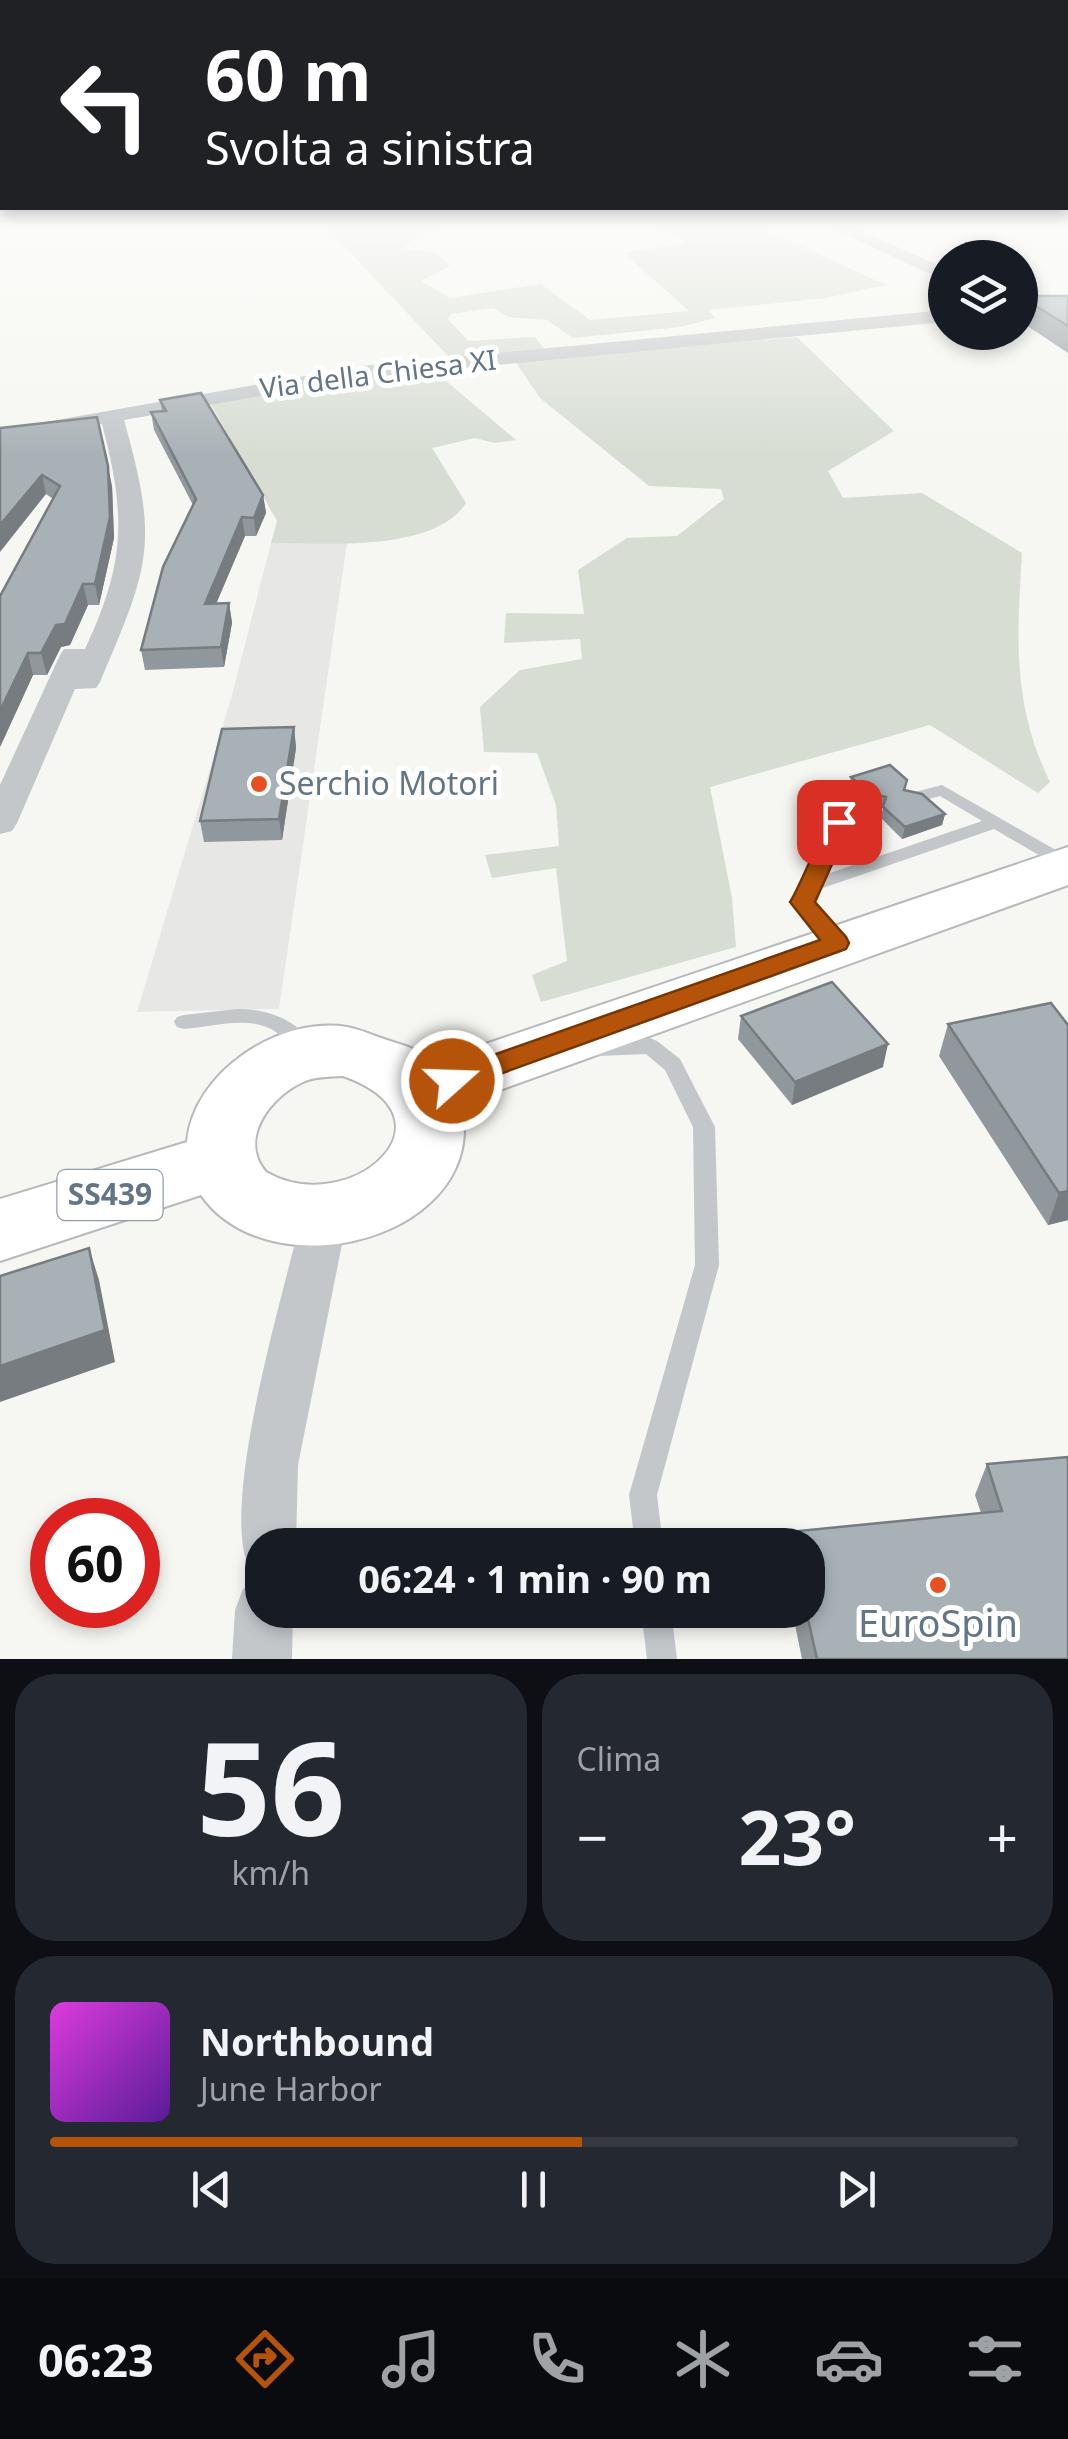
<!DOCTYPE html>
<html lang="it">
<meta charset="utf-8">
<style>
:root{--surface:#171b24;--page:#242831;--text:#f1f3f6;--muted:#9ea1a6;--line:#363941;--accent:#b45309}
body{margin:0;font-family:"Noto Sans",sans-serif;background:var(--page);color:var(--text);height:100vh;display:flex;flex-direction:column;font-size:38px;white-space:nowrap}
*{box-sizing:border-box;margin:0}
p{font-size:32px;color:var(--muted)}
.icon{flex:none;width:55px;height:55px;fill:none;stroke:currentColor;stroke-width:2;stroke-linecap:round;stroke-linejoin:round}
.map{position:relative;height:1659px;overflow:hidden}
.side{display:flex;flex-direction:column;gap:15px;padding:15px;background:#0d0f14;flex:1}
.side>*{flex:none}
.hud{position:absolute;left:0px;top:0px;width:1070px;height:210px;box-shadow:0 5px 15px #0003;background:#202124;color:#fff;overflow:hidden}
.controls{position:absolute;left:928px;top:240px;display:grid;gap:20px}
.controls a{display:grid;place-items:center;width:110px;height:110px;border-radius:50%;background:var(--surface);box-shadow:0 5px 15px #0003;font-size:50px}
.speed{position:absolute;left:30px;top:1498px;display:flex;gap:20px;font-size:50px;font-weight:700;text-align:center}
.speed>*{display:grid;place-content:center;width:130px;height:130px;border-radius:50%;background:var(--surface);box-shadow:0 5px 15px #0003;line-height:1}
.speed .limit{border:15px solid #d22;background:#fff;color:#111}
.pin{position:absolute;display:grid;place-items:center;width:85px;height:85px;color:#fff;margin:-42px;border-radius:20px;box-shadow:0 5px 15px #0006}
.me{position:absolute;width:110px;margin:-55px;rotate:70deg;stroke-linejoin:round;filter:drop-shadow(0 0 8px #0008)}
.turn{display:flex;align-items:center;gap:35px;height:210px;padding:0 40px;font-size:45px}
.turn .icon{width:130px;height:130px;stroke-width:2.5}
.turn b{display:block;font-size:70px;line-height:85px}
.big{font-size:75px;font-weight:700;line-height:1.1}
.side .tile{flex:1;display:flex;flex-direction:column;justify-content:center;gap:15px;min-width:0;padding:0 35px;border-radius:40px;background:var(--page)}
.side .dial{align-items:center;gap:0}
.dial b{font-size:130px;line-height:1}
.song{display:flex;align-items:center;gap:30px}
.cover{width:120px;height:120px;border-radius:15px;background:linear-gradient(135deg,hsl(300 70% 55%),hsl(270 70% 35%))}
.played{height:10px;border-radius:5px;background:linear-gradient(90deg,var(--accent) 55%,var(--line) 55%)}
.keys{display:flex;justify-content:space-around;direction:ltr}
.heat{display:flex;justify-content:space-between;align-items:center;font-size:55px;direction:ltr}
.side .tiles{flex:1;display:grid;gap:15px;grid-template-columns:1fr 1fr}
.tile:last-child{grid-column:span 2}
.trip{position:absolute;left:245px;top:1528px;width:580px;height:100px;border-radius:40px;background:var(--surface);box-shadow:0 5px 15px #0003;font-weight:700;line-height:100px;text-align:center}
.dock{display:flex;height:160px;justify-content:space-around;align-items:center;background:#090b0e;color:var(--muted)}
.dock .icon{width:70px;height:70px}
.dock .selected{color:var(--accent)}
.dock b{font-size:45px;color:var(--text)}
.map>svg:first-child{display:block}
.built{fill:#e7e8e6}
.green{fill:#d7ddd3}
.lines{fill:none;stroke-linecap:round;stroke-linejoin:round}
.primary-casing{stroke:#b6babe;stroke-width:4}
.service{fill:#c3c7ca;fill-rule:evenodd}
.minor{fill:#c3c7ca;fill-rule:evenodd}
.primary{fill:#fff;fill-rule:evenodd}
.wall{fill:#90989d}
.shaded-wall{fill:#767c7f}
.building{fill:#a8b1b6;stroke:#767c7f;stroke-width:2.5}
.route{fill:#b45309;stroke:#753606;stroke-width:2.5}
.poi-dot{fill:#e85021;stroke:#fff;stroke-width:4}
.labels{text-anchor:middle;stroke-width:10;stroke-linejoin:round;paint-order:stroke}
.far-street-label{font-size:28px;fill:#647685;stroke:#fff}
.shield{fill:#fff;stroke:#929faa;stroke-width:2.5}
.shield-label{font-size:30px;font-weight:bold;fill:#647685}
.poi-label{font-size:32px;fill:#647685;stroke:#fff;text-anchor:start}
.near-poi-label{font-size:38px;fill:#647685;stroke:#fff}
</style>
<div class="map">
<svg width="1068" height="1659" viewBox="0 0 1068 1659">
<rect width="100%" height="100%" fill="#f6f6f2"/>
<path class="built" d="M271 543H347L279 1009 137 1012 232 695Z"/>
<g class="green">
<path d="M323 224H461L422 231 403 249 436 253 450 266 421 281 450 298 541 284 590 320 689 311 624 253 687 243 653 224H753L886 285 825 298 708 310 715 318 680 327 573 338 547 320 509 317 493 308 451 314 448 319 468 341 535 337 545 350 449 357Z"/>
<path d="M797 337 894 431 828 471 843 498 922 493 1022 553C1017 638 1012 704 1050 782L1038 793 930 725 710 787 732 898 736 947 541 1002 532 975 567 961 556 868 492 878 485 855 559 846 556 805 537 753 484 752 480 707 520 670 582 659 580 639 504 643 506 613 584 614 578 570 627 538 677 536 724 499 721 489 649 486 540 398 515 361Z"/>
<path d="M432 369 516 440 495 443 475 438 432 448 466 503C434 553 324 543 271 543L277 521 208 399Z"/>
</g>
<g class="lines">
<g class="primary-casing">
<path id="primary" d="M1068 847V885L461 1104C492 1237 271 1295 201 1195L0 1261V1199L187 1142C193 1072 279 1016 347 1027 359 1029 372 1035 384 1039 402 1045 418 1048 432 1062ZM343 1076C465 1119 349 1220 266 1172 238 1139 270 1097 303 1082 315 1076 330 1077 343 1076Z"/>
</g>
<g class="service">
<path d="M942 785 1068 857V870L1061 868 994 829 820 889 812 902 847 943 844 948H830L793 902 805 884 833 818 873 806 882 811 879 815 846 825 827 874 982 821 940 796 913 803 904 798 907 794Z"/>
<path d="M237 1009C271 1009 299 1021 318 1050L315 1055C297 1061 287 1037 271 1029 246 1016 210 1027 184 1029L177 1027 174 1022 177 1017 184 1015Z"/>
<path d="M650 1038 657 1041 680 1059 715 1127 719 1265 657 1495 663 1545H635L629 1495 695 1265 693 1127 665 1070 646 1054 598 1056 591 1053 588 1048 591 1043 598 1040Z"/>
<path d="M641 1610H671L677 1659H647Z"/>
</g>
<g class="minor">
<path d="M823 224H845L945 268V281Z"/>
<path d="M945 310V322L362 378 124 420C159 544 150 565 100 682L96 688 75 689 17 823 12 831 0 834V785L60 655 64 649H85C126 562 126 515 102 424L0 444V430L362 366Z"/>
<path d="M324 1199 340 1205 347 1219 298 1465 296 1545H262V1571L248 1565C221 1499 283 1295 301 1219L308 1205Z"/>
<path d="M262 1582V1610H293L292 1659H232L235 1610 243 1589Z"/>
</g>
<use href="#primary" class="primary"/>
</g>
<g class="wall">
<path d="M1020 296H1068V353L1020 321Z"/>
<path d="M160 400 263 495 266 513 256 536H245L216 603H229L232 623 224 667 145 670 141 650 193 505 154 430 151 412 162 411Z"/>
<path d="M0 428 112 486 114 538 99 605H88L70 645 61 647 47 675H33L0 747 53 499 46 494Z"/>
<path d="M294 727 296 748 282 840 204 842 200 821Z"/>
<path d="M851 777 904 790 945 814 942 825 902 839 881 818 883 808 866 804 849 788Z"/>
<path d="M741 1016 883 1067 792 1105 738 1039Z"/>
<path d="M948 1024 1068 1025V1220L1048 1225 939 1056Z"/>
<path d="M987 1464 1068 1659H802L792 1610H808V1545H785L788 1532 981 1513 975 1495Z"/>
</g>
<g class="shaded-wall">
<path d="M108 466 112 486 114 538 99 605 95 584Z"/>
<path d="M42 475 46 494 0 552V525Z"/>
<path d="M263 495 266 513 256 536 254 518Z"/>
<path d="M242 517 245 536 208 623 205 604Z"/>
<path d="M83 584 88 605 70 645 61 647 47 675 41 653 56 625Z"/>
<path d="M229 603 232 623 224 667 221 647Z"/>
<path d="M28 653 33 675 0 747V711Z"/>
<path d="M294 727 296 748 282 840 279 819Z"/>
<path d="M945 814 942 825 902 839 905 827Z"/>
<path d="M888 1044 883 1067 792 1105 795 1082Z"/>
<path d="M1068 1191V1220L1048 1225 1059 1193Z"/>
<path d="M89 1248 99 1280 115 1362 0 1402V1366Z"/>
</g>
<g class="building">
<path d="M1020 296H1068V326Z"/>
<path d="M201 393 263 495 254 518 242 517 205 604 229 603 221 647 141 650 163 567 196 499 151 412 166 411 160 400Z"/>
<path d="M97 417 108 466 110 517 95 584H83L65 624 56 625 41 653H28L0 711V596L60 486 42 475 0 525V428Z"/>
<path d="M294 727 279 819 200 821 222 729Z"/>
<path d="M890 765 907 780 904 790 922 794 945 814 905 827 883 807 886 797 868 793 851 777Z"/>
<path d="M832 982 888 1044 795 1082 741 1016Z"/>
<path d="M1051 1003 1068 1025V1191L1059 1193 948 1024Z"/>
<path d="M89 1248 105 1330 0 1366V1276Z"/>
<path d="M1068 1457V1659H817L806 1610H808V1545H791L788 1532 1002 1511 987 1464Z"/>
</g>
<linearGradient id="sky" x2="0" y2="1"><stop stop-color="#95bbdc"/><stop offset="0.49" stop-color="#fbfbf9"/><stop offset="1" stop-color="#fbfbf9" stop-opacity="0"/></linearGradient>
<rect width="1068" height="456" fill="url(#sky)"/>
<path class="route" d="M839 815 851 822 815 902 846 937 849 943 846 949 461 1088H442L438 1081 442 1073 820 940 790 902C802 884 824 820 839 815Z"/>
<g class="poi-dot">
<circle cx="259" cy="784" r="10"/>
<circle cx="938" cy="1585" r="10"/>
</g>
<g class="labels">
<g class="far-street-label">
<text transform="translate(378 374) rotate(-7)" y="10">Via della Chiesa XI</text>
</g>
<rect class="shield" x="57.5" y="1170" width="105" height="50" rx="8"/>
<g class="shield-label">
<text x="110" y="1205">SS439</text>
</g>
<g class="poi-label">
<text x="279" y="795">Serchio Motori</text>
</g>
<g class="near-poi-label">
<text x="938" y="1637">EuroSpin</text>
</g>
</g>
</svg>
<div class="controls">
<a><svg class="icon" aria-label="layers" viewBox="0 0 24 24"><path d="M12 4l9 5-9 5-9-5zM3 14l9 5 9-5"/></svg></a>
</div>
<div class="speed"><div class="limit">60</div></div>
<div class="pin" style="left:839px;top:822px;background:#d93025"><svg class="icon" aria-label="arrive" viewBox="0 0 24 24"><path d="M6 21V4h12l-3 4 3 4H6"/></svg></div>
<svg class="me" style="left:452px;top:1081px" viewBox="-20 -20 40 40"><circle r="17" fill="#b45309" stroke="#fff" stroke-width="3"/><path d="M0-11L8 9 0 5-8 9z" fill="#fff"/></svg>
<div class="trip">06:24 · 1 min · 90 m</div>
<div class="hud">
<div class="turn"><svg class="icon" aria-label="left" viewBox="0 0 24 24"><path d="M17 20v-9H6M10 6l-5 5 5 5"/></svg><div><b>60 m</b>Svolta a sinistra</div></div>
</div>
</div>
<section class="side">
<div class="tiles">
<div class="tile dial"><b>56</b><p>km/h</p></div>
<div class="tile"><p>Clima</p>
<div class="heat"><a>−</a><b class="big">23°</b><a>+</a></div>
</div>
<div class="tile">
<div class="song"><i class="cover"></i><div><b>Northbound</b><p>June Harbor</p></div></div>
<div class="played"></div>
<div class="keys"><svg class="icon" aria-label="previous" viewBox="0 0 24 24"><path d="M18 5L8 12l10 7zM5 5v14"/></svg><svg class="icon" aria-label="pause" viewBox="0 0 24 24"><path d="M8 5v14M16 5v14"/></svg><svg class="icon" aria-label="next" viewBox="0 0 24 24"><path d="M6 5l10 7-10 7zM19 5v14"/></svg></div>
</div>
</div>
</section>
<nav class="dock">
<b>06:23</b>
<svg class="icon selected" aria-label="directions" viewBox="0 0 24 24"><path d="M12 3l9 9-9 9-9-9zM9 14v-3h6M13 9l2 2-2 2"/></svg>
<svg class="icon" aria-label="music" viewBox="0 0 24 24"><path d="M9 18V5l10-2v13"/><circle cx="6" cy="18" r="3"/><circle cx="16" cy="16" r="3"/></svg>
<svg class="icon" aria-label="phone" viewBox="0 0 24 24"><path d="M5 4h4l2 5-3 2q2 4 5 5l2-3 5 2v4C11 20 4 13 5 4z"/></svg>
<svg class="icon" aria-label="climate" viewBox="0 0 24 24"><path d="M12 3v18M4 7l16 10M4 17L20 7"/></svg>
<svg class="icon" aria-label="car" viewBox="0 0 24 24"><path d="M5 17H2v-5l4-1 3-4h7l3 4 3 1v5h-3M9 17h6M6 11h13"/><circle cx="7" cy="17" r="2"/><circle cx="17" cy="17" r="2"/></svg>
<svg class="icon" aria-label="filters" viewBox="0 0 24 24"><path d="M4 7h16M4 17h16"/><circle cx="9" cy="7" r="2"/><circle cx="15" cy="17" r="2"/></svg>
</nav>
